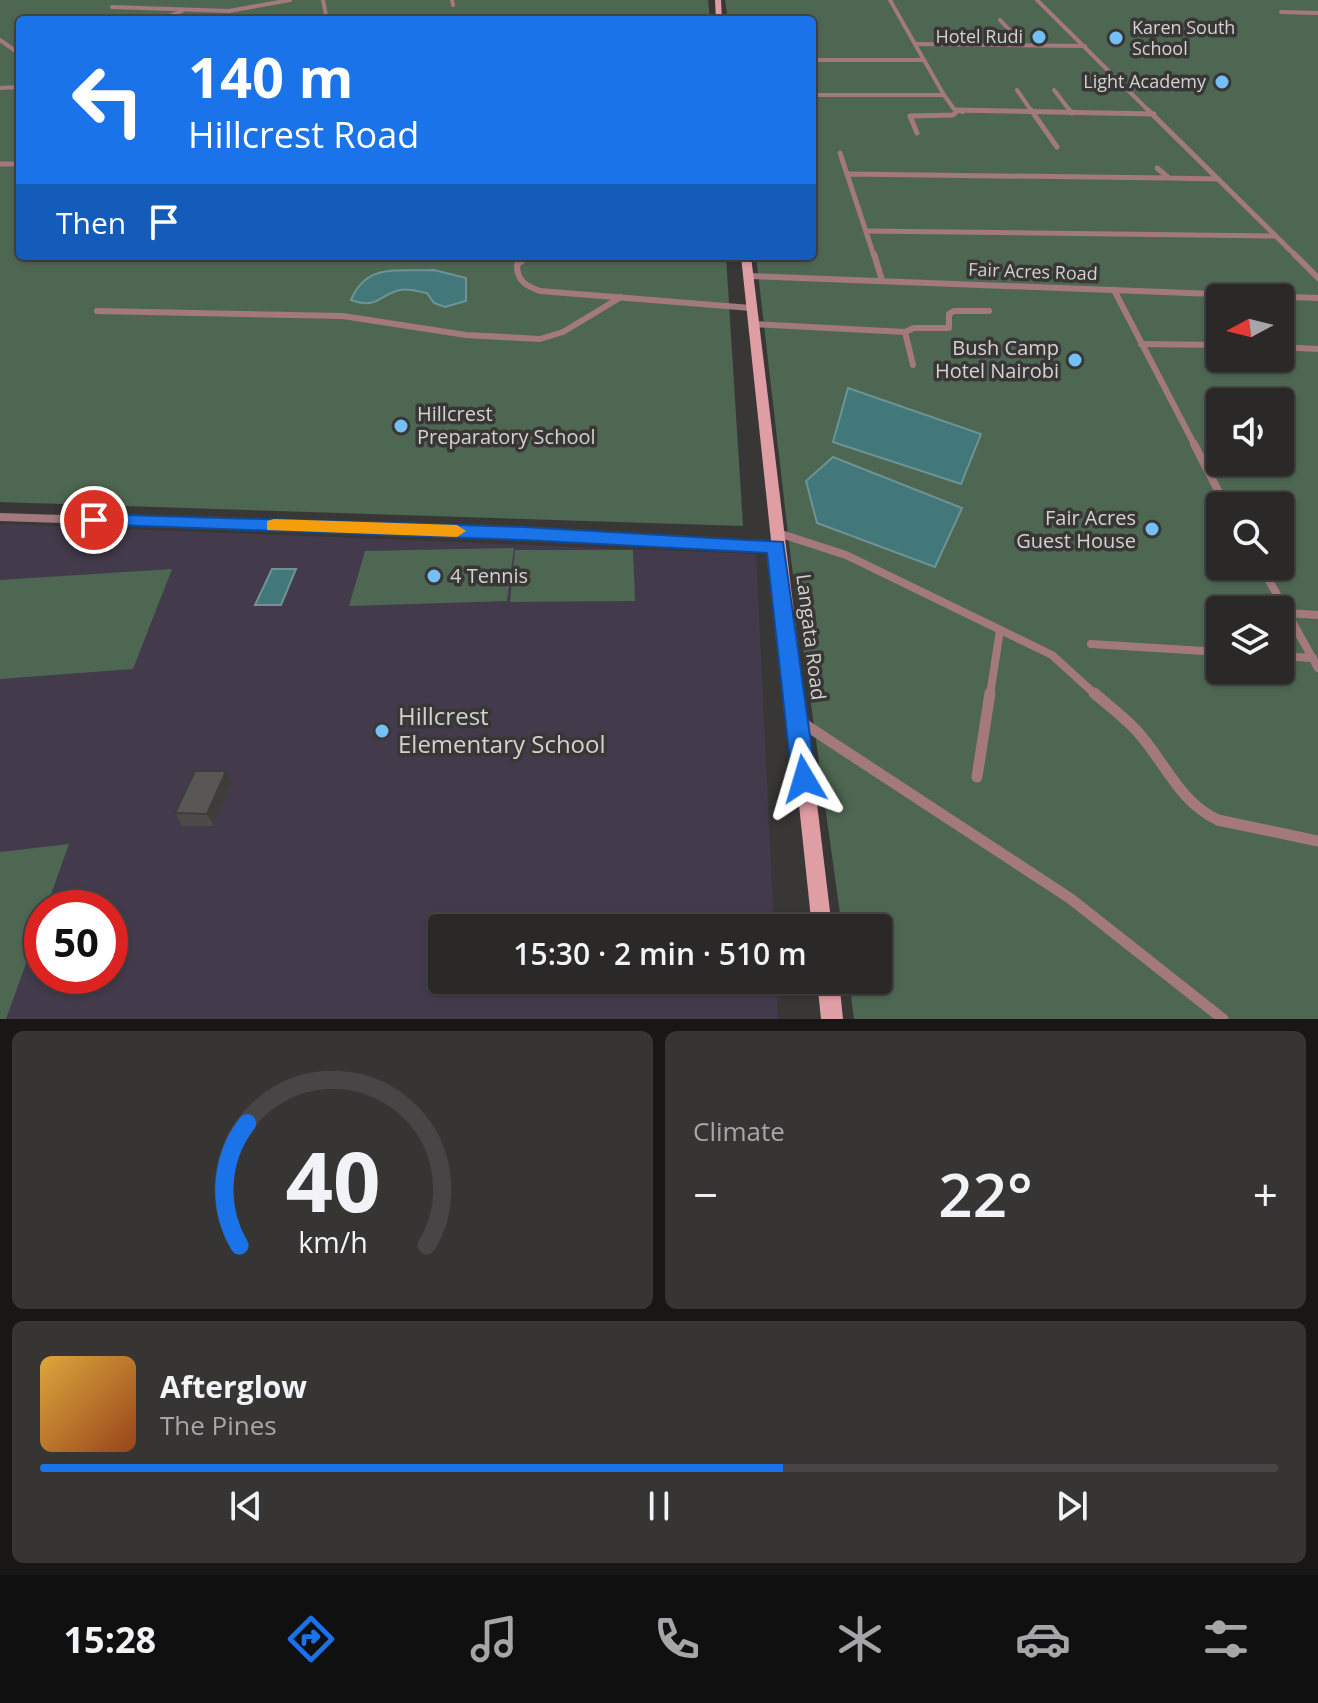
<!DOCTYPE html>
<meta charset="utf-8">
<style>
:root{--surface:#2b2928;--page:#373534;--text:#f1f3f6;--muted:#a6a6a8;--line:#474545;--accent:#1a73e8}
body{margin:0;font-family:"Open Sans",sans-serif;background:var(--page);color:var(--text);height:100vh;display:flex;flex-direction:column;font-size:30px;white-space:nowrap}
*{box-sizing:border-box;margin:0}
p{font-size:26px;color:var(--muted)}
.icon{flex:none;width:44px;height:44px;fill:none;stroke:currentColor;stroke-width:2;stroke-linecap:round;stroke-linejoin:round}
.map{position:relative;height:1019px;overflow:hidden}
.details{display:flex;flex-direction:column;gap:12px;padding:12px;background:#181716;flex:1}
.details>*{flex:none}
.top-card{position:absolute;left:16px;top:16px;width:800px;height:244px;border-radius:8px;box-shadow:0 2px 6px #0004,0 0 0 2px var(--line);background:#1a73e8;color:#fff;overflow:hidden}
.needle{width:52px;rotate:263deg}
.tools{position:absolute;left:1206px;top:284px;display:grid;gap:16px}
.tools a{display:grid;place-items:center;width:88px;height:88px;border-radius:8px;background:var(--surface);box-shadow:0 2px 6px #0004,0 0 0 2px var(--line);font-size:40px}
.speed{position:absolute;left:24px;top:890px;display:flex;gap:16px;font-size:40px;font-weight:700;text-align:center}
.speed>*{display:grid;place-content:center;width:104px;height:104px;border-radius:50%;background:var(--surface);box-shadow:0 2px 6px #0004,0 0 0 2px var(--line);line-height:1}
.speed .limit{border:12px solid #d22;background:#fff;color:#111}
.pin{position:absolute;display:grid;place-items:center;width:68px;height:68px;color:#fff;margin:-34px;border:4px solid #fff;border-radius:50%;box-shadow:0 2px 8px #0007}
.me{position:absolute;width:88px;margin:-44px;rotate:353deg;stroke-linejoin:round;filter:drop-shadow(0 0 6px #0008)}
.turn{display:flex;align-items:center;gap:28px;height:168px;padding:0 40px;font-size:36px}
.turn .icon{width:104px;height:104px;stroke-width:2.5}
.turn b{display:block;font-size:56px;line-height:68px}
.then{display:flex;align-items:center;height:76px;padding:0 40px;background:#0003;gap:16px;font-size:30px}
.big{font-size:60px;font-weight:600;line-height:1.1}
.details .tile{flex:1;display:flex;flex-direction:column;justify-content:center;gap:12px;min-width:0;padding:0 28px;border-radius:12px;background:var(--page)}
.details .dial{align-items:center;gap:0}
.dial svg{height:208px;overflow:visible;fill:none;stroke:var(--line);stroke-width:7;stroke-linecap:round;text-anchor:middle}
.dial text{fill:var(--text);stroke:none}
.song{display:flex;align-items:center;gap:24px}
.cover{width:96px;height:96px;border-radius:12px;background:linear-gradient(135deg,hsl(40 70% 55%),hsl(20 70% 35%))}
.played{height:8px;border-radius:4px;background:linear-gradient(90deg,var(--accent) 60%,var(--line) 60%)}
.keys{display:flex;justify-content:space-around;direction:ltr}
.heat{display:flex;justify-content:space-between;align-items:center;font-size:44px;direction:ltr}
.details .tiles{flex:1;display:grid;gap:12px;grid-template-columns:1fr 1fr}
.tile:last-child{grid-column:span 2}
.trip{position:absolute;left:428px;top:914px;width:464px;height:80px;border-radius:8px;background:var(--surface);box-shadow:0 2px 6px #0004,0 0 0 2px var(--line);font-weight:600;line-height:80px;text-align:center}
.menu{display:flex;height:128px;justify-content:space-around;align-items:center;background:#111010;color:var(--muted)}
.menu .icon{width:56px;height:56px}
.menu .selected{color:var(--accent)}
.menu b{font-size:36px;color:var(--text)}
.map>svg:first-child{display:block}
.education{fill:#433b4c;fill-rule:evenodd}
.green{fill:#4e6753;fill-rule:evenodd}
.water{fill:#42787a;stroke:#6e9394;stroke-width:2}
.lines{fill:none;stroke-linecap:round;stroke-linejoin:round}
.minor-far4{stroke:#a3797d;stroke-width:4}
.minor-far3{stroke:#a3797d;stroke-width:5}
.minor-far2{stroke:#a3797d;stroke-width:6}
.minor-far1{stroke:#a3797d;stroke-width:8}
.minor{stroke:#a3797d;stroke-width:11}
.secondary{fill:#df9da4;fill-rule:evenodd}
.wall{fill:#4d4b49}
.shaded-wall{fill:#3e3d3c}
.building{fill:#595755;stroke:#3e3d3c;stroke-width:2}
.route{fill:#1a73e8;stroke:#114b97;stroke-width:2}
.slow{fill:#f59e0b}
.poi-dot{fill:#74c0f6;stroke:#393736;stroke-width:3}
.labels{text-anchor:middle;stroke-width:7;stroke-linejoin:round;paint-order:stroke}
.far-poi-label{font-size:18px;fill:#d4d2d1;stroke:#393736;text-anchor:end}
.far-street-label{font-size:18px;fill:#d4d2d1;stroke:#393736}
.poi-label{font-size:20px;fill:#d4d2d1;stroke:#393736;text-anchor:end}
.street-label{font-size:20px;fill:#d4d2d1;stroke:#393736}
.near-poi-label{font-size:24px;fill:#d4d2d1;stroke:#393736;text-anchor:start}
</style>
<div class="map">
<svg width="1318" height="1019" viewBox="0 0 1318 1019">
<rect width="100%" height="100%" fill="#393736"/>
<path class="education" d="M0 524 756 554 774 928H442V980H776L778 1019H0ZM42 908H110V976H42Z"/>
<g class="green">
<path d="M0 0H708L710 20H20V256H726L743 526 0 502Z"/>
<path d="M725 0H1318V1019H854L849 980H878V928H842L791 560 756 256H812V20H728ZM1220 298H1280V358H1220ZM1220 402H1280V462H1220ZM1220 506H1280V566H1220ZM1220 610H1280V670H1220Z"/>
<path d="M514 548 507 601 349 606 365 551Z"/>
<path d="M515 550H633L635 601 510 602Z"/>
<path d="M172 569 133 669 0 679V580Z"/>
<path d="M69 844 46 908H42V919L6 1019H0V852Z"/>
</g>
<g class="water">
<path d="M434 270 466 278V301L445 307 434 303 427 293C419 292 408 288 400 290 380 294 378 310 351 300 367 262 398 272 434 270Z"/>
<path d="M848 388 981 434 961 484 833 442Z"/>
<path d="M833 457 962 508 935 567 817 523 806 481Z"/>
<path d="M272 569H296L281 605H255Z"/>
</g>
<g class="lines">
<g class="minor-far4">
<path d="M323 0 327 20"/>
<path d="M452 0 453 5"/>
<path d="M1037 0 1150 112"/>
<path d="M112 7 229 11 290 0"/>
<path d="M1281 12 1318 13"/>
<path d="M158 20 182 11"/>
<path d="M1000 20 1023 45"/>
<path d="M0 40 20 54"/>
<path d="M915 44 1085 46"/>
<path d="M812 60H924L890 0"/>
<path d="M924 60 944 95"/>
<path d="M0 88 20 87"/>
<path d="M1017 90 1032 112"/>
<path d="M1054 90 1071 112"/>
<path d="M812 95H944L954 109 963 112"/>
</g>
<g class="minor-far3">
<path d="M956 110 1154 114"/>
<path d="M1031 110 1057 147"/>
<path d="M1069 110 1072 113"/>
<path d="M1148 110 1296 256"/>
<path d="M917 133 910 116 953 115 957 111"/>
<path d="M840 153 847 174"/>
<path d="M0 164H20"/>
<path d="M1157 168 1169 178 1217 179"/>
<path d="M866 231 1276 236"/>
<path d="M874 256 847 174 1166 178"/>
</g>
<g class="minor-far2">
<path d="M874 254 882 280"/>
<path d="M1294 254 1318 278"/>
<path d="M528 256 517 265C517 281 526 286 540 291L751 308"/>
<path d="M748 276 1318 298"/>
<path d="M1114 290 1195 446"/>
<path d="M97 311 343 316 466 335 540 339 563 332 621 297"/>
<path d="M752 324 905 332 913 365"/>
<path d="M905 332 914 328H949V314L954 311H989"/>
<path d="M1141 344 1220 345"/>
<path d="M1280 347 1318 349"/>
</g>
<g class="minor-far1">
<path d="M1194 444 1226 506"/>
<path d="M0 517 502 533 776 547"/>
<path d="M775 532 846 555 1052 655 1096 695"/>
<path d="M1261 566 1318 668"/>
<path d="M1286 613 1318 615"/>
<path d="M1091 644 1220 652"/>
<path d="M1280 656 1313 658"/>
<path d="M990 695 1000 630"/>
</g>
<g class="minor">
<path d="M1094 693C1108 705 1124 717 1137 731 1165 762 1179 802 1218 820L1318 841"/>
<path d="M801 722 1071 899 1223 1019"/>
<path d="M977 777 990 693"/>
</g>
<g class="secondary">
<path d="M715 0H721L722 20H716Z"/>
<path d="M741 256H751L832 928H812Z"/>
<path d="M817 980H839L843 1019H821Z"/>
</g>
</g>
<path class="wall" d="M232 783 214 826H182L175 813Z"/>
<path class="shaded-wall" d="M226 771 232 783 214 826 207 814Z"/>
<path class="building" d="M195 771H226L207 814 175 813Z"/>
<path class="route" d="M94 514 524 527 783 542 816 779 813 786 804 789 796 786 792 779 767 553 524 540 88 524 85 520Z"/>
<path class="slow" d="M274 519 457 525 466 531 457 537 267 530V521Z"/>
<g class="poi-dot">
<circle cx="1039" cy="37" r="8"/>
<circle cx="1116" cy="38" r="8"/>
<circle cx="1222" cy="82" r="8"/>
<circle cx="1075" cy="360" r="8"/>
<circle cx="401" cy="426" r="8"/>
<circle cx="1152" cy="529" r="8"/>
<circle cx="434" cy="576" r="8"/>
<circle cx="382" cy="731" r="8"/>
</g>
<g class="labels">
<g class="far-poi-label">
<text x="1132" y="34" text-anchor="start">Karen South<tspan x="1132" dy="21">School</tspan></text>
<text x="1023" y="43">Hotel Rudi</text>
<text x="1206" y="88">Light Academy</text>
</g>
<g class="far-street-label">
<text transform="translate(1033 272) rotate(2)" y="6">Fair Acres Road</text>
</g>
<g class="poi-label">
<text x="1059" y="355">Bush Camp<tspan x="1059" dy="23">Hotel Nairobi</tspan></text>
<text x="417" y="421" text-anchor="start">Hillcrest<tspan x="417" dy="23">Preparatory School</tspan></text>
<text x="1136" y="525">Fair Acres<tspan x="1136" dy="23">Guest House</tspan></text>
<text x="450" y="583" text-anchor="start">4 Tennis</text>
</g>
<g class="street-label">
<text transform="translate(811 637) rotate(83)" y="7">Langata Road</text>
</g>
<g class="near-poi-label">
<text x="398" y="725">Hillcrest<tspan x="398" dy="28">Elementary School</tspan></text>
</g>
</g>
</svg>
<div class="tools">
<a><svg class="needle" viewBox="-14 -14 28 28"><path d="M0-13l5 13h-10z" fill="#e53935"/><path d="M0 13l5-13h-10z" fill="#a6a6a8"/></svg></a>
<a><svg class="icon" aria-label="sound" viewBox="0 0 24 24"><path d="M4 9h4l5-4v14l-5-4H4zM17 9q2 3 0 6"/></svg></a>
<a><svg class="icon" aria-label="search" viewBox="0 0 24 24"><circle cx="10" cy="10" r="6"/><path d="M15 15l6 6"/></svg></a>
<a><svg class="icon" aria-label="layers" viewBox="0 0 24 24"><path d="M12 4l9 5-9 5-9-5zM3 14l9 5 9-5"/></svg></a>
</div>
<div class="speed"><div class="limit">50</div></div>
<div class="pin" style="left:94px;top:520px;background:#d93025"><svg class="icon" aria-label="arrive" viewBox="0 0 24 24"><path d="M6 21V4h12l-3 4 3 4H6"/></svg></div>
<svg class="me" style="left:804px;top:779px" viewBox="-20 -20 40 40"><path d="M0-17L14 15 0 8-14 15z" fill="#1a73e8" stroke="#fff" stroke-width="4"/></svg>
<div class="trip">15:30 · 2 min · 510 m</div>
<div class="top-card">
<div class="turn"><svg class="icon" aria-label="left" viewBox="0 0 24 24"><path d="M17 20v-9H6M10 6l-5 5 5 5"/></svg><div><b>140 m</b>Hillcrest Road</div></div>
<div class="then">Then<svg class="icon" aria-label="arrive" viewBox="0 0 24 24"><path d="M6 21V4h12l-3 4 3 4H6"/></svg></div>
</div>
</div>
<section class="details">
<div class="tiles">
<div class="tile dial"><svg viewBox="0 0 100 80">
<path d="M14 69A42 42 0 1 1 86 69"/>
<path d="M14 69A42 42 0 0 1 17 22" stroke="#1a73e8"/>
<text x="50" y="56" font-size="32" font-weight="700">40</text>
<text x="50" y="72" font-size="11">km/h</text>
</svg></div>
<div class="tile"><p>Climate</p>
<div class="heat"><a>−</a><b class="big">22°</b><a>+</a></div>
</div>
<div class="tile">
<div class="song"><i class="cover"></i><div><b>Afterglow</b><p>The Pines</p></div></div>
<div class="played"></div>
<div class="keys"><svg class="icon" aria-label="previous" viewBox="0 0 24 24"><path d="M18 5L8 12l10 7zM5 5v14"/></svg><svg class="icon" aria-label="pause" viewBox="0 0 24 24"><path d="M8 5v14M16 5v14"/></svg><svg class="icon" aria-label="next" viewBox="0 0 24 24"><path d="M6 5l10 7-10 7zM19 5v14"/></svg></div>
</div>
</div>
</section>
<nav class="menu">
<b>15:28</b>
<svg class="icon selected" aria-label="directions" viewBox="0 0 24 24"><path d="M12 3l9 9-9 9-9-9zM9 14v-3h6M13 9l2 2-2 2"/></svg>
<svg class="icon" aria-label="music" viewBox="0 0 24 24"><path d="M9 18V5l10-2v13"/><circle cx="6" cy="18" r="3"/><circle cx="16" cy="16" r="3"/></svg>
<svg class="icon" aria-label="phone" viewBox="0 0 24 24"><path d="M5 4h4l2 5-3 2q2 4 5 5l2-3 5 2v4C11 20 4 13 5 4z"/></svg>
<svg class="icon" aria-label="climate" viewBox="0 0 24 24"><path d="M12 3v18M4 7l16 10M4 17L20 7"/></svg>
<svg class="icon" aria-label="car" viewBox="0 0 24 24"><path d="M5 17H2v-5l4-1 3-4h7l3 4 3 1v5h-3M9 17h6M6 11h13"/><circle cx="7" cy="17" r="2"/><circle cx="17" cy="17" r="2"/></svg>
<svg class="icon" aria-label="filters" viewBox="0 0 24 24"><path d="M4 7h16M4 17h16"/><circle cx="9" cy="7" r="2"/><circle cx="15" cy="17" r="2"/></svg>
</nav>
